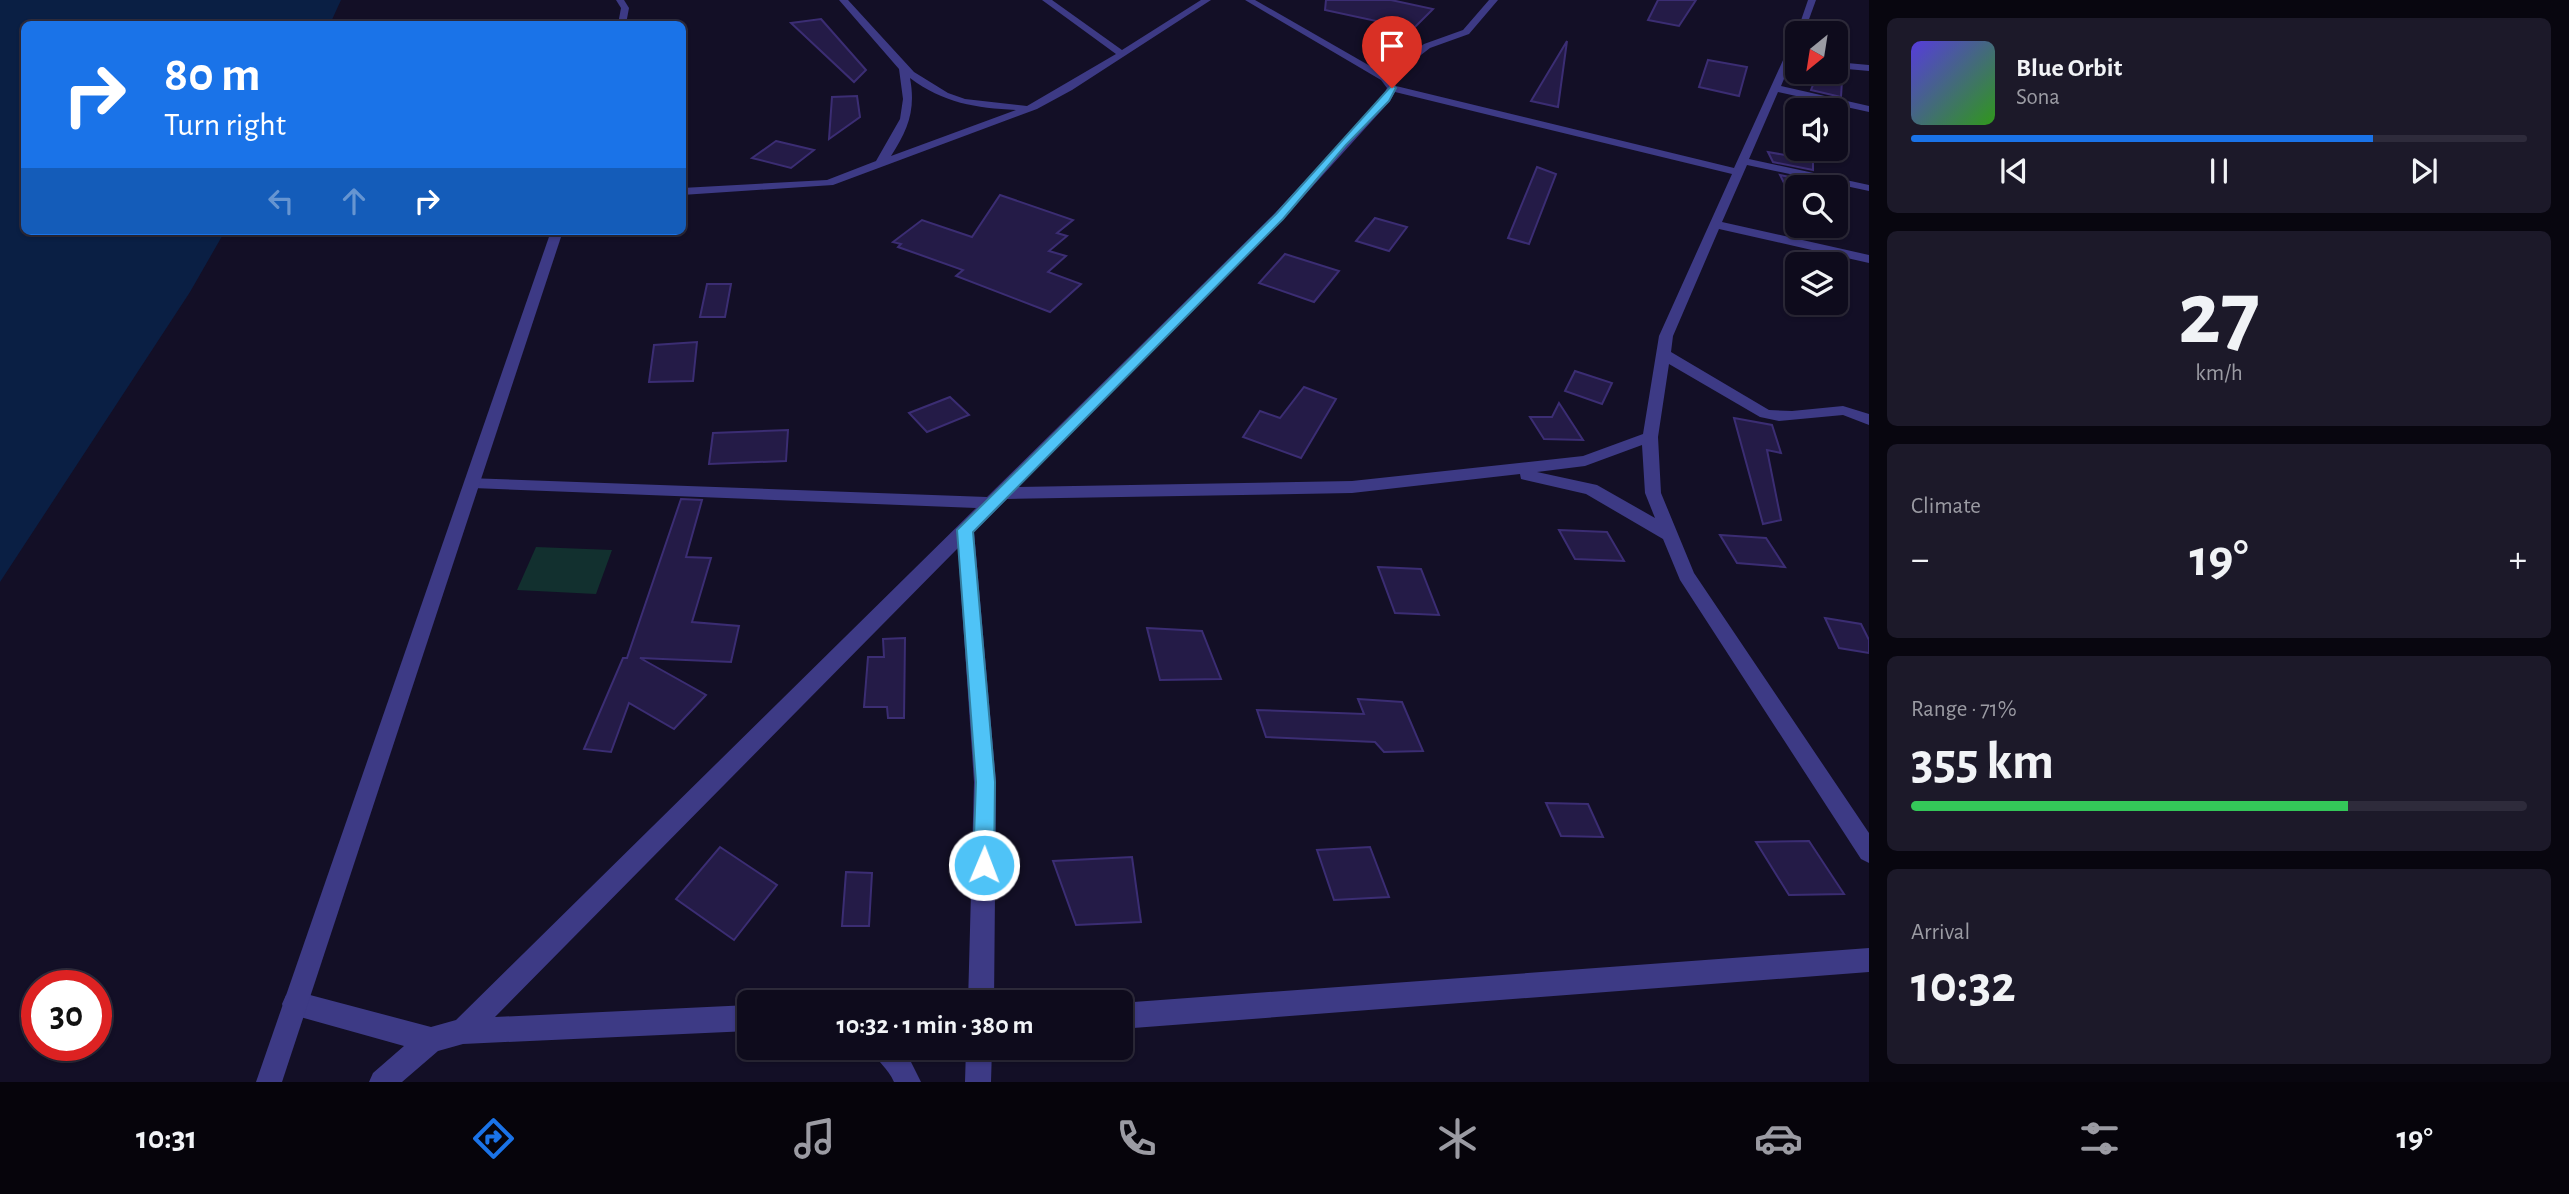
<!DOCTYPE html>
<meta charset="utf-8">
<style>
:root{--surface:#0e0b1c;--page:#1c1929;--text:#f1f3f6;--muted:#9b9ba3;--line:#2e2b3b;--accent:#1a73e8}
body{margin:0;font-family:"Alegreya Sans",sans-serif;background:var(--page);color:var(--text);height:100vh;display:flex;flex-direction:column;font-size:26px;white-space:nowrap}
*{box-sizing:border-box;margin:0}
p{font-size:23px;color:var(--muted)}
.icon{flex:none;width:38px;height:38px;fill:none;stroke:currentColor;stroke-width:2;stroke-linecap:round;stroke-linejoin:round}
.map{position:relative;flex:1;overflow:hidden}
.side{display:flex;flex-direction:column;gap:18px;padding:18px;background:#08060f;width:700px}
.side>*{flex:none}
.guide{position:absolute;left:21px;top:21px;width:665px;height:214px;border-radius:10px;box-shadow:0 2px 5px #0004,0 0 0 2px var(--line);background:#1a73e8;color:#fff;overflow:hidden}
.needle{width:46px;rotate:210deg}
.controls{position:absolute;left:1785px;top:21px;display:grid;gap:14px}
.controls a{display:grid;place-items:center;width:63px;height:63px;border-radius:10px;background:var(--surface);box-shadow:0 2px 5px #0004,0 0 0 2px var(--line);font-size:35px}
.speed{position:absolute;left:21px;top:970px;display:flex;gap:14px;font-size:35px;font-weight:700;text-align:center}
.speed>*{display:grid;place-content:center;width:91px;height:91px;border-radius:50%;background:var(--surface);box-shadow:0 2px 5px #0004,0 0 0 2px var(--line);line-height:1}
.speed .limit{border:10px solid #d22;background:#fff;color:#111}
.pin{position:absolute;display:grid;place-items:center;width:60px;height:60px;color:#fff;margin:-72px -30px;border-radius:50% 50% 50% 0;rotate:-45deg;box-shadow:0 0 7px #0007}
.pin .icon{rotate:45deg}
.me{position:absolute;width:77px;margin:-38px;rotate:1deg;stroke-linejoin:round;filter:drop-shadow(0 0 5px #0008)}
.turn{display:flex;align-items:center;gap:24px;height:147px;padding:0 28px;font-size:32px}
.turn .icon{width:91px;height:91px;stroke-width:2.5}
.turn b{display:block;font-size:49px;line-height:60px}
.lanes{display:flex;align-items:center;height:66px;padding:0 28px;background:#0003;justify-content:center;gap:35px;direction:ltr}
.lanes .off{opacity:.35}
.big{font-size:52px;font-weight:700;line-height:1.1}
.side .card{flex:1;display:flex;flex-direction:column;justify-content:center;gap:10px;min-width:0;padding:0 24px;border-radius:10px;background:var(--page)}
.side .dial{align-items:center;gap:0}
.dial b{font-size:91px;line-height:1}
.song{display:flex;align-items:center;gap:21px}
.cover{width:84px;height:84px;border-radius:10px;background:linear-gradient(135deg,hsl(250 70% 55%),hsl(110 70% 35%))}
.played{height:7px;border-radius:4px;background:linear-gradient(90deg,var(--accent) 75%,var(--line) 75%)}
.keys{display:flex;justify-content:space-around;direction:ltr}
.heat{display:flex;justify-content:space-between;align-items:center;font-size:38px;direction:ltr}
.charge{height:10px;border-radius:5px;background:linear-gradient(90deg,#34c759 71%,var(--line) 0)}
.trip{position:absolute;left:737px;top:990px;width:396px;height:70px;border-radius:10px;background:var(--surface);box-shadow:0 2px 5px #0004,0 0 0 2px var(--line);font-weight:700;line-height:70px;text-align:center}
.tab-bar{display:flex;height:112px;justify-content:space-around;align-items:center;background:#06040b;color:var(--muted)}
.tab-bar .icon{width:49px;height:49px}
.tab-bar .on{color:var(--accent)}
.tab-bar b{font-size:32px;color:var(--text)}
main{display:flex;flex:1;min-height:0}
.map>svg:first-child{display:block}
.green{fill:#12302f}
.water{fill:#0a1f44}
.building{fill:#241b47;stroke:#3b2d73;stroke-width:2}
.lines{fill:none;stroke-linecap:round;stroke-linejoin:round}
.minor{fill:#3d3a85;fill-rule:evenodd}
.tertiary{fill:#3d3a85;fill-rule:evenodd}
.route{fill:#4fc3f7;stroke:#337fa1;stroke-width:2}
</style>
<main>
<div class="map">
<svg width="1869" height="1082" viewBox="0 0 1869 1082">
<rect width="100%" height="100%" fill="#130f26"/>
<path class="green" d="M536 547 612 550 596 594 517 590Z"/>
<path class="water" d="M0 0H341L330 24H24V231H225L190 292 0 582Z"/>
<g class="building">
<path d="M1326 0H1391L1433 9 1413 29 1325 10Z"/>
<path d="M1658 0H1696L1679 26 1648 20Z"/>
<path d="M821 19 866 70 854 82 791 23Z"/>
<path d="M1567 41 1558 107 1531 101Z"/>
<path d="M1708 60 1747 67 1739 96 1699 87Z"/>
<path d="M1817 75 1842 80 1841 97 1811 90Z"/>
<path d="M857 96 860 117 829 139 832 97Z"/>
<path d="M776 141 814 150 791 168 752 158Z"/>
<path d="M1768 152 1813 160V170L1773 162Z"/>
<path d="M1537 167 1556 174 1529 244 1508 238Z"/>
<path d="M1780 175 1814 182V187H1786Z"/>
<path d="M1000 195 1073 220 1057 233 1067 236 1049 251 1066 256 1048 272 1081 284 1050 312 956 276 963 270 898 247 901 244 893 242 922 220 972 237Z"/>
<path d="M1375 218 1407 227 1389 251 1356 241Z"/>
<path d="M1285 254 1339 271 1314 302 1259 283Z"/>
<path d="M707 284H731L725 317H700Z"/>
<path d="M697 342 693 381 649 382 654 345Z"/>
<path d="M1575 371 1612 383 1602 404 1565 391Z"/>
<path d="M1304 387 1336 399 1301 458 1243 437 1260 411 1280 418Z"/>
<path d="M950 397 969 415 927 432 909 413Z"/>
<path d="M1559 403 1583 440 1544 439 1530 417H1552Z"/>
<path d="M1734 418 1772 425 1781 453 1767 450 1781 520 1763 524Z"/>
<path d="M788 430 786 461 709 464 713 433Z"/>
<path d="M681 499 702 500 686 557 711 558 692 622 739 626 731 662 640 658 706 695 674 729 629 703 611 752 584 749 623 658H627Z"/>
<path d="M1559 530 1607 532 1624 561 1575 559Z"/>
<path d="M1720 535 1766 538 1785 567 1737 563Z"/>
<path d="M1378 567 1421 569 1439 615 1395 613Z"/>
<path d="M1825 618 1861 624 1869 640V653L1839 648Z"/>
<path d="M1147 628 1202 631 1221 679 1160 680Z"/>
<path d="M905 638 904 718H888L887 707H864L868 657H884L883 639Z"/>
<path d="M1358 699 1402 702 1423 751 1384 752 1375 742 1266 737 1257 710 1364 714Z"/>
<path d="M1546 803 1588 804 1603 837 1561 836Z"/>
<path d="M1809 841 1844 894 1789 895 1756 842Z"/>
<path d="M720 847 777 885 734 940 676 899Z"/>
<path d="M1370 847 1389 897 1334 900 1317 850Z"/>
<path d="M1132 857 1141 922 1076 925 1053 861Z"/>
<path d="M846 872 872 873 869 926H842Z"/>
</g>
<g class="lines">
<g class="minor">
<path d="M839 0H848L914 72 948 93 965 99 1027 106 1116 54 1042 0H1052L1122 50 1201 0H1211L1072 90 1037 109 833 185 682 195V188L827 180 876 161 900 119 903 99 899 69ZM910 78C943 103 976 108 1016 110L891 156C908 130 916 110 910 78Z"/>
<path d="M1245 0H1255L1384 74 1424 44 1463 30 1489 0H1498L1469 34 1430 48 1390 79 1396 86 1734 168 1794 36 1797 35V48L1781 86 1869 106V112L1778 92 1749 159 1869 185V191L1747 165 1722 222 1869 255V263L1719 229 1673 336 1671 352 1769 410 1792 411 1843 406 1869 414V425L1843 415 1779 421 1760 417 1669 364 1658 437 1661 493 1694 573 1869 833V863L1861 859 1680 580 1663 539 1586 494 1521 479 1520 474 1352 493 1007 499 974 532 996 782 994 1003H968L974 782 958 548 495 1017 749 1005V1031L463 1044 438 1051 402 1082H369L373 1073 404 1046 286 1013 282 1004 286 995 295 991 431 1027 456 1020 976 508 473 488 467 486 465 482 467 478 987 497 1275 213 1382 98 1387 88 1381 80ZM1395 92 1732 174 1659 336 1643 434 1583 456 1352 481 1018 487 1283 219 1390 101ZM1642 445 1645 493 1655 518 1597 485 1537 472 1585 466Z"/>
<path d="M1808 0H1816L1804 33 1796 35Z"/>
<path d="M1836 62 1869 65V71L1836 68Z"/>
<path d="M1869 948V972L1120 1029V1003Z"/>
<path d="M871 1048H904L921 1082H894C888 1068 877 1062 871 1048Z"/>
<path d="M966 1048H992L991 1082H965Z"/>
</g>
<g class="tertiary">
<path d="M616 0H624L629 8 626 24H618L621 8Z"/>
<path d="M551 231H563L282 1082H256Z"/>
</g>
</g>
<path class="route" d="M1392 85 1396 88 1389 101 1346 145 1283 219 973 532 995 782 994 865 991 872 984 875 976 872 973 865 976 782 957 530 1276 214Z"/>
</svg>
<div class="controls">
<a><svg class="needle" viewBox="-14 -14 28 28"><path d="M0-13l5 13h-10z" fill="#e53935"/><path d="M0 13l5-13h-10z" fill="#9b9ba3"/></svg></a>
<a><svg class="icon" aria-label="sound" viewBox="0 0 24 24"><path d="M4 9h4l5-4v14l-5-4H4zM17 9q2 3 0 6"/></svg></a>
<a><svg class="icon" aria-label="search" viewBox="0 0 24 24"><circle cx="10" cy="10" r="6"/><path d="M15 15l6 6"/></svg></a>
<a><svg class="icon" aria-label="layers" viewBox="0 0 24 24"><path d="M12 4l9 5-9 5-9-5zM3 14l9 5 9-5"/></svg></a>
</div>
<div class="speed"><div class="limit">30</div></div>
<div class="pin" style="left:1392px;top:88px;background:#d93025"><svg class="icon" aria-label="arrive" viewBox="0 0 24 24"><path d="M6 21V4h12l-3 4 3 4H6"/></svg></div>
<svg class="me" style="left:984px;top:865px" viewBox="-20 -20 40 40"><circle r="17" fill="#4fc3f7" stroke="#fff" stroke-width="3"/><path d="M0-11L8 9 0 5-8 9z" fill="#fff"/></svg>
<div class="trip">10:32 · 1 min · 380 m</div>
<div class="guide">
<div class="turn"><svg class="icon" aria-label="right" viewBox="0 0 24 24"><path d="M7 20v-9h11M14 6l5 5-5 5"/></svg><div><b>80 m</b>Turn right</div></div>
<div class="lanes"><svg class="icon off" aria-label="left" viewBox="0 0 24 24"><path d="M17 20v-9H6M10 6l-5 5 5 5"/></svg><svg class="icon off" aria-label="ahead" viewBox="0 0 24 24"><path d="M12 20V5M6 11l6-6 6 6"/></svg><svg class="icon" aria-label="right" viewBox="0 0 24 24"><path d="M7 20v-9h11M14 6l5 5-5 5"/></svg></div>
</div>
</div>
<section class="side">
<div class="card">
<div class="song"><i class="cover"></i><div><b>Blue Orbit</b><p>Sona</p></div></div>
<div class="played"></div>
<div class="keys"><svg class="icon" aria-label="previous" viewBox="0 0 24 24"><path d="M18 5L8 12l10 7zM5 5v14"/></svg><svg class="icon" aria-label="pause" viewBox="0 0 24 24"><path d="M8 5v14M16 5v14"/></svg><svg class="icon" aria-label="next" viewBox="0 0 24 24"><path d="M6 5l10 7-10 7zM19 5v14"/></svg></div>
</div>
<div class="card dial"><b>27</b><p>km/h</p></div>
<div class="card"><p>Climate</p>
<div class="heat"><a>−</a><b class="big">19°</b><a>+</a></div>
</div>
<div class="card"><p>Range · 71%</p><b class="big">355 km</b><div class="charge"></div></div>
<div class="card"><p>Arrival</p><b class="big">10:32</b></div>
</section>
</main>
<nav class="tab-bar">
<b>10:31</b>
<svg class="icon on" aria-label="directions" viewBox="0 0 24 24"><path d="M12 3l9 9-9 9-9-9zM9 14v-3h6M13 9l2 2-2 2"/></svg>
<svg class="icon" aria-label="music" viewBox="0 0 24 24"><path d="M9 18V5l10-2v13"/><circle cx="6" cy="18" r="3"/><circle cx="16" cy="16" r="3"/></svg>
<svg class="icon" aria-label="phone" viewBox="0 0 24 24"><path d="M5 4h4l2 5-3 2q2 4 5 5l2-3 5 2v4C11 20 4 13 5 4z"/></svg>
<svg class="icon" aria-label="climate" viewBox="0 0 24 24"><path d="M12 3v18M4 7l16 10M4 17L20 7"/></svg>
<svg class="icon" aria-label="car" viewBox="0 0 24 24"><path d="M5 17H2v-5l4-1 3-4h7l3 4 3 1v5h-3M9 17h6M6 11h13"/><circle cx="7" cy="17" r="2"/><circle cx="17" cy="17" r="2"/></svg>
<svg class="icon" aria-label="filters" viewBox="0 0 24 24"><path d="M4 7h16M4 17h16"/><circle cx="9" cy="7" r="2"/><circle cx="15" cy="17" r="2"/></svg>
<b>19°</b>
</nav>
